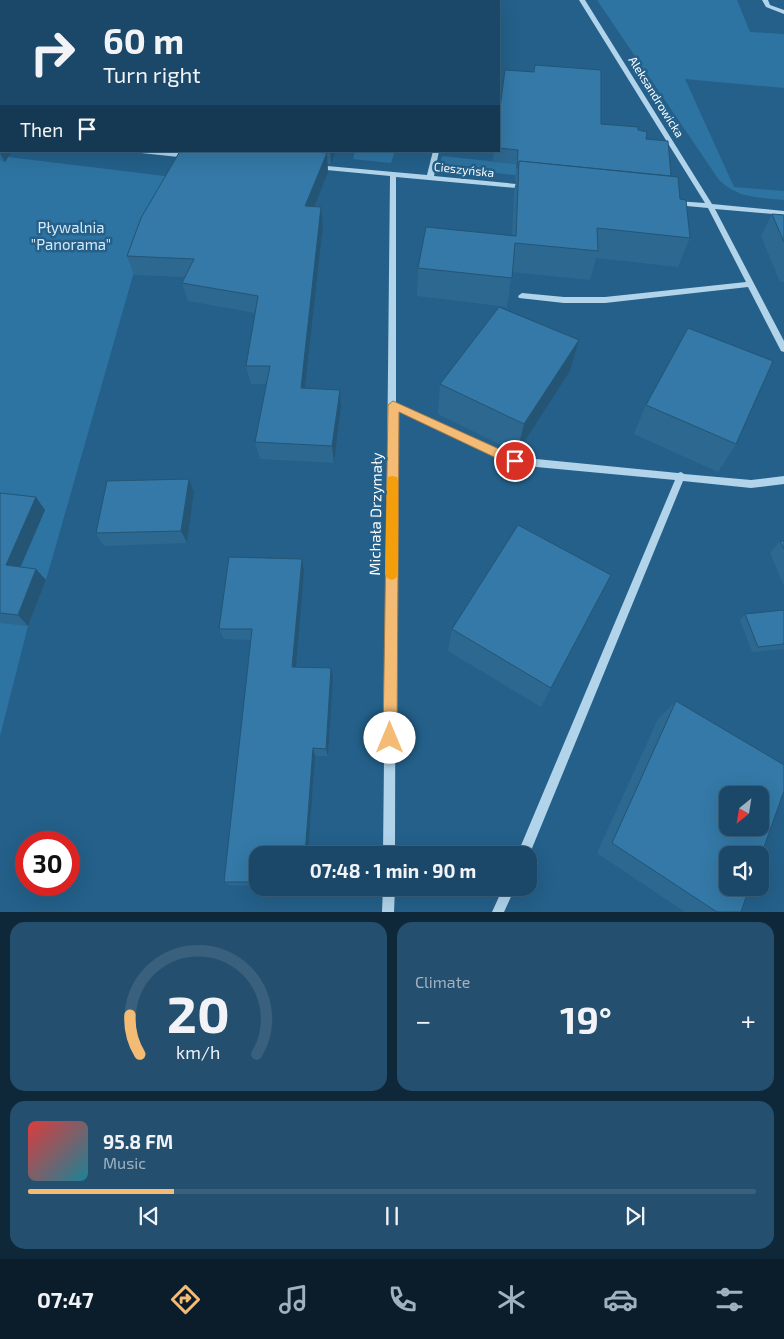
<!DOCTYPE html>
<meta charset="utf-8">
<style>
:root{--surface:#1b4868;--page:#244f6e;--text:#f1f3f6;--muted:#a0b2c0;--line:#39607c;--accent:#f4bb75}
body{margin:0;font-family:"Exo 2",sans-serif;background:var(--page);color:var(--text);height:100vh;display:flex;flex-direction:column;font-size:19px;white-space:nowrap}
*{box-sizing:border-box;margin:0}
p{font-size:16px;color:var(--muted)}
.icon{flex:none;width:28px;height:28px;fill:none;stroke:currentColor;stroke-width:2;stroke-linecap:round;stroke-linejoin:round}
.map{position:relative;height:912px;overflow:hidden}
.details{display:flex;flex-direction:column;gap:10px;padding:10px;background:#0f2839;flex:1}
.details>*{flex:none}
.hud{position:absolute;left:0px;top:0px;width:500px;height:152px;box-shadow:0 5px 20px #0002,0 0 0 1px var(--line);background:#1b4868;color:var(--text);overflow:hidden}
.needle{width:32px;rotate:210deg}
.buttons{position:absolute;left:719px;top:786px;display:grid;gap:10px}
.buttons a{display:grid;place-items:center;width:50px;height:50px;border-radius:10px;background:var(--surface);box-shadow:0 5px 20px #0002,0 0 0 1px var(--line);font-size:25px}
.speed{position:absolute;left:15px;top:831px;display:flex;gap:10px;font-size:25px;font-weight:700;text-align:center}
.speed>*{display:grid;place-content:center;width:65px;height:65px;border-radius:50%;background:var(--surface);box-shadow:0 5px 20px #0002,0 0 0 1px var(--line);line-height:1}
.speed .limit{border:8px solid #d22;background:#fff;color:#111}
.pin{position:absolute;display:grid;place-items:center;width:42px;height:42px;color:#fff;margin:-21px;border:2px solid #fff;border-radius:50%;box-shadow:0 1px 5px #0007}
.me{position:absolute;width:55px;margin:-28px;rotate:0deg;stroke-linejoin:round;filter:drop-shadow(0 0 4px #0008)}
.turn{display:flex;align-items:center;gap:18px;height:105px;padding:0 20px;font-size:22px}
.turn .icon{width:65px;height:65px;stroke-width:2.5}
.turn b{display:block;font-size:35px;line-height:42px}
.then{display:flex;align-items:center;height:48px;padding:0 20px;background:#0003;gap:10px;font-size:19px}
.big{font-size:38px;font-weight:700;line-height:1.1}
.details .card{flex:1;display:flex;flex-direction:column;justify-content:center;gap:8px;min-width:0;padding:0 18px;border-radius:15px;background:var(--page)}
.details .dial{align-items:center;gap:0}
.dial svg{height:130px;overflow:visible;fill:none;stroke:var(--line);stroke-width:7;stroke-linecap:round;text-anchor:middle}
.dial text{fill:var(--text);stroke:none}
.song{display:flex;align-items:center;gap:15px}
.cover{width:60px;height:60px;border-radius:8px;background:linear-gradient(135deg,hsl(0 70% 55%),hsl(190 70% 35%))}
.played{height:5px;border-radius:2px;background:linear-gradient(90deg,var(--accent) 20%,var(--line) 20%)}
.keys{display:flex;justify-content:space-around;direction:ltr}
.heat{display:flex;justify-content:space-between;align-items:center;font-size:28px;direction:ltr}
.details .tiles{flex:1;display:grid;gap:10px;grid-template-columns:1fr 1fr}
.card:last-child{grid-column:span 2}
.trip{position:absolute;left:249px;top:846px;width:288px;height:50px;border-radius:15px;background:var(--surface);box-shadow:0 5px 20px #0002,0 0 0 1px var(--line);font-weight:700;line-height:50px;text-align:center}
.dock{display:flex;height:80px;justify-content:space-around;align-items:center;background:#0b1d2a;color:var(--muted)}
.dock .icon{width:35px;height:35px}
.dock .on{color:var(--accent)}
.dock b{font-size:22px;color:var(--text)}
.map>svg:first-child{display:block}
.green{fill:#2e74a2}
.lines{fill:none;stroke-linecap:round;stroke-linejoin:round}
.minor{fill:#b1d4ea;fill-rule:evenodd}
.wall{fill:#2d6890}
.shaded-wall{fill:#245575}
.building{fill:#3479a7;stroke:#245575;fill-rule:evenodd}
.route{fill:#f4bb75;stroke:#9f7a4c}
.slow{fill:#f59e0b}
.labels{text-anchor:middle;stroke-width:5;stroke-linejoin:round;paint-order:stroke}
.far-street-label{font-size:12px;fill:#fff;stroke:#24608a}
.park-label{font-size:15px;fill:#d5eaf8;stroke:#24608a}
.street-label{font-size:15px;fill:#fff;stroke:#24608a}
</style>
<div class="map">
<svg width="784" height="912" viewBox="0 0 784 912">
<rect width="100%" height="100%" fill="#24608a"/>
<g class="green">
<path d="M0 0H406V1H1L0 116Z"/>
<path d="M597 0H737L750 32 784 34V88L685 79 734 187 784 191V200C758 197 739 199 719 180Z"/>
<path d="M355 151H395L391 163 353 159Z"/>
<path d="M0 156 181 178 133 275 46 580 28 626 0 736Z"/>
<path d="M442 156 535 166V177L439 167Z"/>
</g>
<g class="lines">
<g class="minor">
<path d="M579 0H585L712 204 784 211V215L715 209 784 341V352L781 351 748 287 605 303H564L519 298 518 296 522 293 564 297H605L746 282 708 208 676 205 673 203 676 201 705 203Z"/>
<path d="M762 0H768L770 5 784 10V14L766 7Z"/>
<path d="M138 151H162L188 154 191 156 188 158 141 153Z"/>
<path d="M433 151H439L434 176 527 185 530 187 527 189 396 177V403L516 457 678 473 681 472 684 474 751 480 784 476V484L751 488 683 481 528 858V855H517L675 480 515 465 396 410 395 855H383L390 176 316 169 313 167 316 165 427 175Z"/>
<path d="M383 888H395L394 912H382Z"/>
<path d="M503 888H515L504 912H492Z"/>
</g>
</g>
<g class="wall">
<path d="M535 65 601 124 638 130 646 139 671 176 680 199 690 238 678 267 596 258 590 280 512 272 507 307 417 296 418 268 512 236 514 190 516 182H515L516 164 493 162 494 151H499V116L533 72Z"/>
<path d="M0 110 5 162 0 160Z"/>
<path d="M180 151H336L331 164H327L328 172 314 206 321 207 323 226 305 388 340 390 341 407 334 463 260 459 255 442 267 384H251L246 366 255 313 188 301 182 283 185 277 134 275 127 256Z"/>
<path d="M772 214 784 215V282H780L761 236Z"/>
<path d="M570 371 517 453 438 414 440 384Z"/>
<path d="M646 405 736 444 718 472 634 434Z"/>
<path d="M189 479 194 492 187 543 104 546 96 533Z"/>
<path d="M0 493 45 510 21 567 46 580 28 626 0 623Z"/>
<path d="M780 541H784V586L770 553Z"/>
<path d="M302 559 304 571 295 667 333 677 328 756H315L258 855V886L230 885 224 882 251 640 224 639 219 629Z"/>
<path d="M611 575 541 707 448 651 452 629Z"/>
<path d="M784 610V649L752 652 740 620 745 614Z"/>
<path d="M676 701 741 912H685L597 853 658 719Z"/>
</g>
<g class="shaded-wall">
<path d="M1 144V151H12L5 162 0 153V146Z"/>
<path d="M330 151H336L331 164Z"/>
<path d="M327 153 328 172 307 225 305 206Z"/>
<path d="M321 207 323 226 303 405 301 388Z"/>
<path d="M579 340 570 371 517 453 524 424Z"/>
<path d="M340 390 341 407 334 463 332 446Z"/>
<path d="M189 479 194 492 187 543 181 531Z"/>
<path d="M36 497 45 510 16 577 6 565Z"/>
<path d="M302 559 304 571 295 677 292 667Z"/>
<path d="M36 569 46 580 28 626 18 615Z"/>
<path d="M331 668 333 677 328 756 326 749Z"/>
<path d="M313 748 315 756 308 855H305Z"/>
</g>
<g class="building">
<path d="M535 65 601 70V124L638 127V130L647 132 646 139 668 141 671 176 519 161 518 168H517L518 150 499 148V116L505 70 534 72Z"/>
<path d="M1 107V144L0 146V110Z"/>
<path d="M180 151H307L327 153 305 206 321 207 301 388 340 390 332 446 255 442 270 366H246L258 296 182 283 194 259 127 256 141 218Z"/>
<path d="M519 161 678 177 680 199 686 200 690 238 597 228 598 251 515 243 512 278 418 268 426 227 516 236Z"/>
<path d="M772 214 784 215V242Z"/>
<path d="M499 307 579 340 524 424 440 384Z"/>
<path d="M688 328 773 361 736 444 646 405Z"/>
<path d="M189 479 181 531 96 533 107 481Z"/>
<path d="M0 493 36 497 6 565 36 569 18 615 0 613Z"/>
<path d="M518 525 611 575 551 688 452 629Z"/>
<path d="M780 541H784V549Z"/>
<path d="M229 557 302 559 292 667 331 668 326 749 313 748 305 855H258V882H224L252 629H219Z"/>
<path d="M784 610V644L758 647 745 614Z"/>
<path d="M676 701 784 765V791L760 858V855H728V888H749L741 912H717L612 843ZM728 795H760V828H728Z"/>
</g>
<path class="route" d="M393 401 519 458 520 461 519 465H511L399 412 397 738 395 743 390 745 385 743 383 738 388 405Z"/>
<path class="slow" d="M392 476 397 477 398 481V574L396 578 392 580 387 578 385 574 387 481 388 477Z"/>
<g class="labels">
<g class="far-street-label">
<text transform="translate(656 97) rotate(58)" y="4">Aleksandrowicka</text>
<text transform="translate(464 170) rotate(6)" y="4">Cieszyńska</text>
</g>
<g class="park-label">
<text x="71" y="233">Pływalnia<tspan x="71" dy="17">"Panorama"</tspan></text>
</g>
<g class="street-label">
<text transform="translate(376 514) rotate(-89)" y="5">Michała Drzymały</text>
</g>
</g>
</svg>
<div class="buttons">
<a><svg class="needle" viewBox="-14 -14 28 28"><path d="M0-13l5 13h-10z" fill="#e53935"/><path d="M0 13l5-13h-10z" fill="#a0b2c0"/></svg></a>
<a><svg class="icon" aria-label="sound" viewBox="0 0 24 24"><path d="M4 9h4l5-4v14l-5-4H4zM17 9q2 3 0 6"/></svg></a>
</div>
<div class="speed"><div class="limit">30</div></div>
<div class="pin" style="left:515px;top:461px;background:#d93025"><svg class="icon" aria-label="arrive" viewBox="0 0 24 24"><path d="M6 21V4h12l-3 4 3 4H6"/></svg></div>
<svg class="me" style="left:390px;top:738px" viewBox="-20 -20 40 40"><circle r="19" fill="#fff"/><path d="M0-13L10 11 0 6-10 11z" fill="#f4bb75"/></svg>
<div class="trip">07:48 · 1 min · 90 m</div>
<div class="hud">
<div class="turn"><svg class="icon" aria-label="right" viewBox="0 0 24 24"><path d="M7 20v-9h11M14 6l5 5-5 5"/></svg><div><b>60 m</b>Turn right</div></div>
<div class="then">Then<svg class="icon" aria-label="arrive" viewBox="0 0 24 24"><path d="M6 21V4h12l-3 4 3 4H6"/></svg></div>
</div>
</div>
<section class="details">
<div class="tiles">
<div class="card dial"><svg viewBox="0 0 100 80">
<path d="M14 69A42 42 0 1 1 86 69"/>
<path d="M14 69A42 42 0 0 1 8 45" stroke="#f4bb75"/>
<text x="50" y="56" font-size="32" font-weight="700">20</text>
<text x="50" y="72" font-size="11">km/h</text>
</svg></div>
<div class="card"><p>Climate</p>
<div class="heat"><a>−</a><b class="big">19°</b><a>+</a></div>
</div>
<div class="card">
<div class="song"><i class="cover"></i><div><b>95.8 FM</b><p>Music</p></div></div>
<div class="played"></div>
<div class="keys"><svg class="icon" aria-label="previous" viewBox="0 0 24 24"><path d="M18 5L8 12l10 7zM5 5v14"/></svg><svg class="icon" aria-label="pause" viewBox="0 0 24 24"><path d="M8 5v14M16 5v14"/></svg><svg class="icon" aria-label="next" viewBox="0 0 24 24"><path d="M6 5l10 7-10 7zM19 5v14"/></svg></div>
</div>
</div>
</section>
<nav class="dock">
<b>07:47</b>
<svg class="icon on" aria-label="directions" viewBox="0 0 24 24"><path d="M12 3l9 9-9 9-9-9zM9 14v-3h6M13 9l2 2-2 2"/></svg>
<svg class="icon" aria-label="music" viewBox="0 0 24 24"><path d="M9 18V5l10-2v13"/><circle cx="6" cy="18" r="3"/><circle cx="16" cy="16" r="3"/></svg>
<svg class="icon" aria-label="phone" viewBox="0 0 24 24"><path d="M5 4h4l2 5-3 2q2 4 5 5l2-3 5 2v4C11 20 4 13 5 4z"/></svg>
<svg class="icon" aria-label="climate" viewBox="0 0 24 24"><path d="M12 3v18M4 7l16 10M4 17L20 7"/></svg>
<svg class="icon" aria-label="car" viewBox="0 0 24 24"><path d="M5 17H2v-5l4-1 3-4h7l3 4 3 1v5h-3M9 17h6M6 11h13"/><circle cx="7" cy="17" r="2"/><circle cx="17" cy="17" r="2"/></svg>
<svg class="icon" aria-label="filters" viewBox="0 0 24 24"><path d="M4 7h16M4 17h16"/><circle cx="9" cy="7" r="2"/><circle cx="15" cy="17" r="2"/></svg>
</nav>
